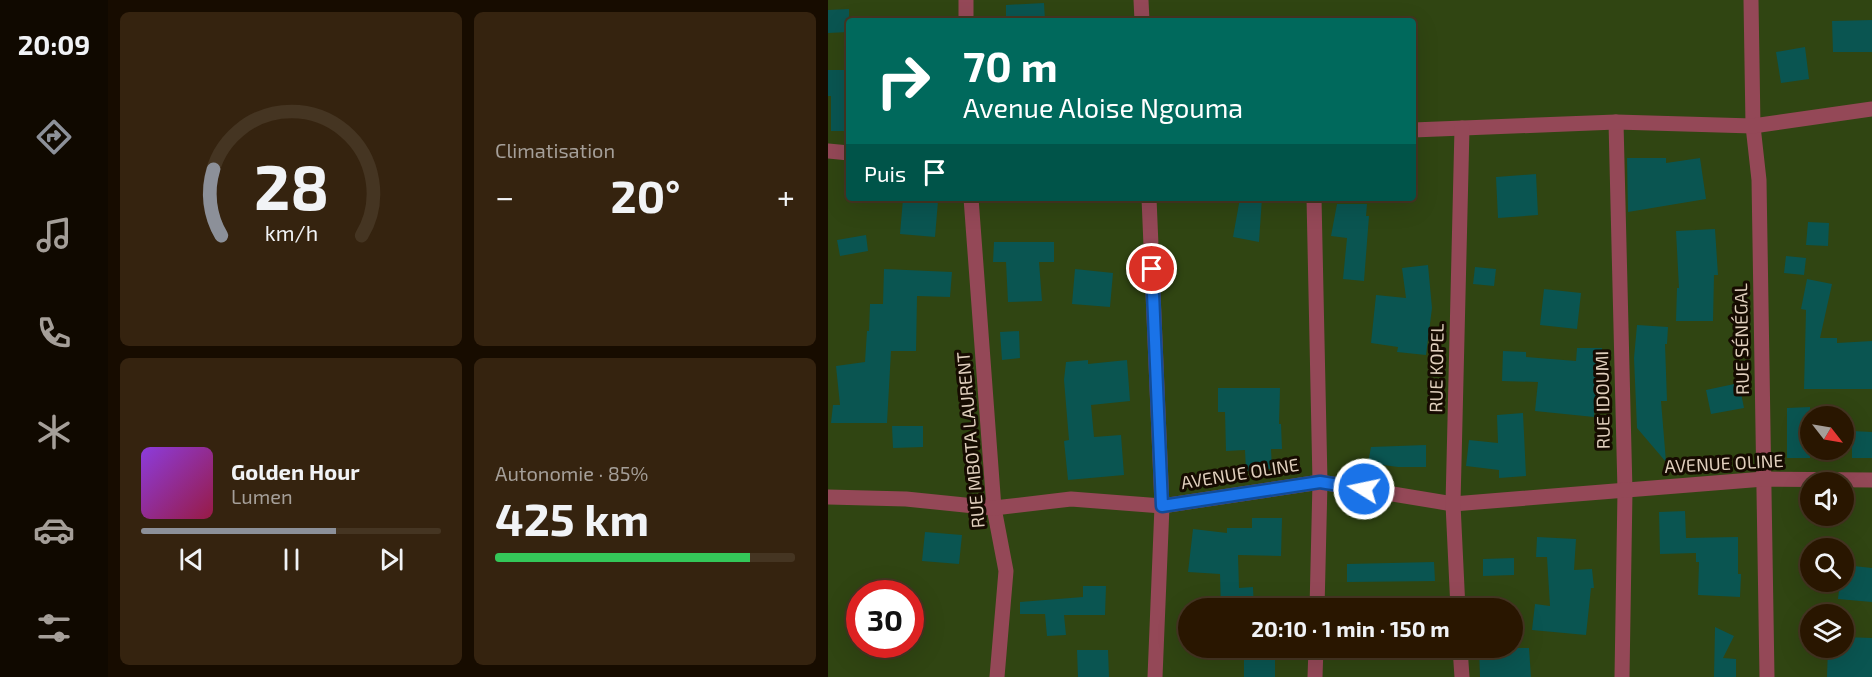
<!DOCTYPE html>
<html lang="fr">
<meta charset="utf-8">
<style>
:root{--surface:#291600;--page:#35230f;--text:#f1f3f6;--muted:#a59f99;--line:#453522;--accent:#8c9099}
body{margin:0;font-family:"Exo 2",sans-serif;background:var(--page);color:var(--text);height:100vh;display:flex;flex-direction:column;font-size:22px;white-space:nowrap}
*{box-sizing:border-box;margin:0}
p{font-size:20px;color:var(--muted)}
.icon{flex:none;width:33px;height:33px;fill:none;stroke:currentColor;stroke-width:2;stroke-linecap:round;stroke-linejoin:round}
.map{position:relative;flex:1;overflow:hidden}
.details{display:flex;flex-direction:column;gap:12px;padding:12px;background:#170c00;width:720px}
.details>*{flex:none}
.top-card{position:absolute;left:18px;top:18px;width:570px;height:183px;border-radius:6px;box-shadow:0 6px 24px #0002,0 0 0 2px var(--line);background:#00695c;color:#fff;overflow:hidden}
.needle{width:39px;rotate:121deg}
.controls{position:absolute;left:972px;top:406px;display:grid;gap:12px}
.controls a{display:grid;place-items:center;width:54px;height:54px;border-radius:50%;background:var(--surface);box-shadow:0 6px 24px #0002,0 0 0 2px var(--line);font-size:30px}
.speed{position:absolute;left:18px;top:580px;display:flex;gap:12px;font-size:30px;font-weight:700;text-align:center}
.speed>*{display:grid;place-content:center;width:78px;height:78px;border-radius:50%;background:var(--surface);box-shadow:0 6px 24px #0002,0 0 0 2px var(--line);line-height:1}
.speed .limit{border:9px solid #d22;background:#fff;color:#111}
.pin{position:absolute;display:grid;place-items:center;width:51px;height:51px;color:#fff;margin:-26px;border:3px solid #fff;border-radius:50%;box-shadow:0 2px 6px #0007}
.me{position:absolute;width:66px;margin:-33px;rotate:280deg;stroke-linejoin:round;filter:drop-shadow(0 0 4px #0008)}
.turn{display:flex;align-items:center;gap:21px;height:126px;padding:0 18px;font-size:27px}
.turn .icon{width:78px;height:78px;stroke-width:2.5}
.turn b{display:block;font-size:42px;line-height:51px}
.then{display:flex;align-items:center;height:57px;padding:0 18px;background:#0003;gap:12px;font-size:22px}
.big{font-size:45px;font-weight:700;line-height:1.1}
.details .card{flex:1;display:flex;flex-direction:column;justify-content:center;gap:9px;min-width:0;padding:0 21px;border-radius:9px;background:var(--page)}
.details .dial{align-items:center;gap:0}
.dial svg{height:156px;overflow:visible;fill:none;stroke:var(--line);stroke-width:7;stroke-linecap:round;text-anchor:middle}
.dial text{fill:var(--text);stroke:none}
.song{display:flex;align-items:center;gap:18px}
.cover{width:72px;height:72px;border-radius:9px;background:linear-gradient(135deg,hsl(270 70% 55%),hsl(340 70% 35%))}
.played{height:6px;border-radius:3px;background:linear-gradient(90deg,var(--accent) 65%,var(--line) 65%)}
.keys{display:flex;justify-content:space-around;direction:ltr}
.heat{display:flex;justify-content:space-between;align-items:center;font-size:33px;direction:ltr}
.charge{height:9px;border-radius:4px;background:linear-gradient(90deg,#34c759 85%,var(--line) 0)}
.details .tiles{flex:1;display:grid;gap:12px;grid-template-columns:repeat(2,1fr)}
.trip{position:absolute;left:350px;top:598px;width:345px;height:60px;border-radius:30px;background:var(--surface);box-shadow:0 6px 24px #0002,0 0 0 2px var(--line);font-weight:700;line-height:60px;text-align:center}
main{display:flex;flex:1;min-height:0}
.tabs{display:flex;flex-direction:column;width:108px;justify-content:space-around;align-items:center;background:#100900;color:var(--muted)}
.tabs .icon{width:42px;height:42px}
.tabs .selected{color:var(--accent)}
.tabs b{font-size:27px;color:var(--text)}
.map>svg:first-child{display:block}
.green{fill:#304512;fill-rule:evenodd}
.building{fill:#0a5551}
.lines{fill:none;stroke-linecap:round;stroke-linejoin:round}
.minor{stroke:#944857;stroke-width:15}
.route-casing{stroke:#114b97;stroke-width:15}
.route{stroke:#1a73e8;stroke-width:10}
.labels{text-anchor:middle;stroke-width:6;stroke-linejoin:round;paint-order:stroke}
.street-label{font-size:18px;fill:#e0cfbd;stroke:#160b01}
</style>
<main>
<nav class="tabs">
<b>20:09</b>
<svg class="icon selected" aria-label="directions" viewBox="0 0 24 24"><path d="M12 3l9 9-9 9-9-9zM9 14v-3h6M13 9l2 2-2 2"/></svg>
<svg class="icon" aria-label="music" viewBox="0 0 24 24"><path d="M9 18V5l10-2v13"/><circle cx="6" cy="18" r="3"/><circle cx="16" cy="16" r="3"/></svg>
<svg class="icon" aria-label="phone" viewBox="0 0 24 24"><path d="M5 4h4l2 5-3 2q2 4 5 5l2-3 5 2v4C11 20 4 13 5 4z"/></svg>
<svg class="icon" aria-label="climate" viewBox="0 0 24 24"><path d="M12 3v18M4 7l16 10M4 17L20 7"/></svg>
<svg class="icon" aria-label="car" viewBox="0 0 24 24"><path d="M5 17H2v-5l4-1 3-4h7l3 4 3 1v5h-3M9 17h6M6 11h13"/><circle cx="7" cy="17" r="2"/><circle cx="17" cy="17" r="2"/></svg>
<svg class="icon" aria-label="filters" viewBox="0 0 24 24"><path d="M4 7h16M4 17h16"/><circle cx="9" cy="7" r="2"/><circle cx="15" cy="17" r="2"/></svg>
</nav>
<section class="details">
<div class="tiles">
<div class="card dial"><svg viewBox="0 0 100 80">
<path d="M14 69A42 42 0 1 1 86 69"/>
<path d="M14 69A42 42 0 0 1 10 35" stroke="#8c9099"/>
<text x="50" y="56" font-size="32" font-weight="700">28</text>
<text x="50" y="72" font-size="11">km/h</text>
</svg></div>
<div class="card"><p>Climatisation</p>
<div class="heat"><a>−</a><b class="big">20°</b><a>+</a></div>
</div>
<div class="card">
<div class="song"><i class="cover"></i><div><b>Golden Hour</b><p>Lumen</p></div></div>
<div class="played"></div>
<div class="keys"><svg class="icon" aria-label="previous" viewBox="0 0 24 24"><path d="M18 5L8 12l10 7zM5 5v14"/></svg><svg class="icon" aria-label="pause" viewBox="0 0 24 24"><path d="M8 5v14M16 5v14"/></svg><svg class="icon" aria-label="next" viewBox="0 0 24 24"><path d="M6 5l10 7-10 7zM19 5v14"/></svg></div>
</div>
<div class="card"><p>Autonomie · 85%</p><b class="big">425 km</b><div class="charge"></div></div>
</div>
</section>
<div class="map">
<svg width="1044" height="677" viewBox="0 0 1044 677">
<rect width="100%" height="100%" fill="#371e00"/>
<path class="green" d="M0 0H1044V677H0ZM21 21H585V198H21ZM982 417H1016V450H982ZM982 483H1016V516H982ZM982 549H1016V582H982ZM32 594H82V645H32ZM360 609H684V648H360ZM982 615H1016V648H982Z"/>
<g class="building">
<path d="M216 3 217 21H178V5Z"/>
<path d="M21 9V32L0 33V10Z"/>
<path d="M1044 20V52H1005L1004 21Z"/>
<path d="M977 47 981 79 953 83 948 52Z"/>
<path d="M0 70H21V131H3V96H0Z"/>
<path d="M799 158H838V163L872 158 878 199 800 212Z"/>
<path d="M708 174 710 215 670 218 668 177Z"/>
<path d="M412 198H434L431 242 405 237Z"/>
<path d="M75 199 110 201 107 237 72 234Z"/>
<path d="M509 204H539L538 216H541L536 281 515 279 519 238 503 236Z"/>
<path d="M980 222 1001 223 1000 246 978 245Z"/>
<path d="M887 229 890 275H886L885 321H848L849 288H851L848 231Z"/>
<path d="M38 235 40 251 12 256 9 240Z"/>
<path d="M166 242H226V262H211L214 301 180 302 178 262H165Z"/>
<path d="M958 256 978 258 976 275 956 273Z"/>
<path d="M600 265 604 308 598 355 569 352 570 347 543 343 548 295 578 298 574 268Z"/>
<path d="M647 267 668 269 666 286 645 284Z"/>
<path d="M56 269 124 272 122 297 89 296 88 351H63L59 423H3L5 405H12L8 366 37 362 39 331H41L42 304H55Z"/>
<path d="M247 269 285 273 282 307 244 304Z"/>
<path d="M979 279 1004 284 992 338H1009V343L1044 341V389H976L978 310 973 309Z"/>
<path d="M716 289 753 293 749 329 712 325Z"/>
<path d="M809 325 840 327 839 344H837L839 401H833L838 462 809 428 806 358Z"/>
<path d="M191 331 192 358 174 360 172 332Z"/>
<path d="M749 348H774L773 388 769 385 766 417 707 411 710 382 674 381 675 351 698 352V357L748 361Z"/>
<path d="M260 360V364L299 360 302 401 263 405 266 437 293 435 296 475 240 480 236 441 241 440 236 380 238 362Z"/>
<path d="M911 383 916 408 883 414 878 390Z"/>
<path d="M390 388H452L451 424H453L454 449H443L444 469 418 471 417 450 398 451 397 412H390Z"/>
<path d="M982 407V458H959V408Z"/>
<path d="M695 413 698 476 671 478V470L638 466 641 440 670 443 669 415Z"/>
<path d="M64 426H95V447L65 448Z"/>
<path d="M1024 431 1044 432V458H1024Z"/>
<path d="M598 445V467H570L540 463 543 447Z"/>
<path d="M857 511 858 538 910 537V574H913L912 597 870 595 871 562H868V553L832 554 831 512Z"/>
<path d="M424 518H454L453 556 410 555 411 588 425 587 426 609H393L392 574 360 572 365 529 399 533V528H424Z"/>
<path d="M97 532 134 535 131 564 94 561Z"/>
<path d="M709 537 748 539 746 570 764 569 766 588H763L758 635 704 630 707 604 722 606 719 557H708Z"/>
<path d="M686 558V575L655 576V559Z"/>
<path d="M606 562 607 581 519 582V564Z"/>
<path d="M1016 565 1044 568V602L1010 599 1012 582H1016Z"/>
<path d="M255 586H278L277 615H236L238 635 219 636 217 614H192V602L255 597Z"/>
<path d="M887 627 906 636 895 658 908 659V677H886Z"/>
<path d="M1016 637 1044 638V677H999L1000 648H1016Z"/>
<rect x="416" y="648" width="31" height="29"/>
<path d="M651 648H701L703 677H652Z"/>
<path d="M249 650H280L281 677H250Z"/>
</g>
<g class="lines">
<g class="minor">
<path d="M138 0V21"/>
<path d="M313 0 314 21"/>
<path d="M923 0 925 126 931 180 939 677"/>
<path d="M788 122 797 491 794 677"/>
<path d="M585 130 788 122 925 126 1044 109"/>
<path d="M0 151 21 153"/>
<path d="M143 198 166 508 178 571 169 677"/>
<path d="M321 198 334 506 327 677"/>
<path d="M486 198 492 482 489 609"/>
<path d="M0 497 78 499 166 508 243 499 334 506 492 482 625 504 936 479 1044 480"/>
<path d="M630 609 625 504 634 128"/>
<path d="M632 648 634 677"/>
<path d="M487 677 488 648"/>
</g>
</g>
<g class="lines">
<g class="route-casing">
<path id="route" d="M324 269 334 506 492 482 536 489"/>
</g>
<use href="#route" class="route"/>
</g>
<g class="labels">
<g class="street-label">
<text transform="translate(914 339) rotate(-91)" y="6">RUE SÉNÉGAL</text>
<text transform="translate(609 368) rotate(-89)" y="6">RUE KOPEL</text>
<text transform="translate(775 400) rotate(-91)" y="6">RUE IDOUMI</text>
<text transform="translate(143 440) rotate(-95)" y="6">RUE MBOTA LAURENT</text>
<text transform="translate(896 464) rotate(-3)" y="6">AVENUE OLINE</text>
<text transform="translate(412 474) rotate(-9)" y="6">AVENUE OLINE</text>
</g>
</g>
</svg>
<div class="controls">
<a><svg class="needle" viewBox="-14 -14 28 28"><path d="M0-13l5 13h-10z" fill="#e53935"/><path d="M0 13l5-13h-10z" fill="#a59f99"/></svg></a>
<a><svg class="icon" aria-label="sound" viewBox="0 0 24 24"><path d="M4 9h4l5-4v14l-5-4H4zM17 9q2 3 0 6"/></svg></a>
<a><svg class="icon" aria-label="search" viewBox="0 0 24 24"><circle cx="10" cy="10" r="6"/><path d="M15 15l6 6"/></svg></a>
<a><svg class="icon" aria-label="layers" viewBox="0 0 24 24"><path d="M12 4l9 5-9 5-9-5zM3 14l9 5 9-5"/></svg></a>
</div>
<div class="speed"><div class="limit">30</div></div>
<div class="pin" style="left:324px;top:269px;background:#d93025"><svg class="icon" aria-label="arrive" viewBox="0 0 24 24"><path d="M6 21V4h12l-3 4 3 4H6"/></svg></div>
<svg class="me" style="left:536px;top:489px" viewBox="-20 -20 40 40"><circle r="17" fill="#1a73e8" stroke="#fff" stroke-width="3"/><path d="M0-11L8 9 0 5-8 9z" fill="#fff"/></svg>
<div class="trip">20:10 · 1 min · 150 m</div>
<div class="top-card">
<div class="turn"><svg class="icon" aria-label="right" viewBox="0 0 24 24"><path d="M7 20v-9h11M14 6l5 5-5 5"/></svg><div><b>70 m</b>Avenue Aloise Ngouma</div></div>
<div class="then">Puis<svg class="icon" aria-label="arrive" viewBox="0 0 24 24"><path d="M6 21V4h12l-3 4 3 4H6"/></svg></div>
</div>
</div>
</main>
